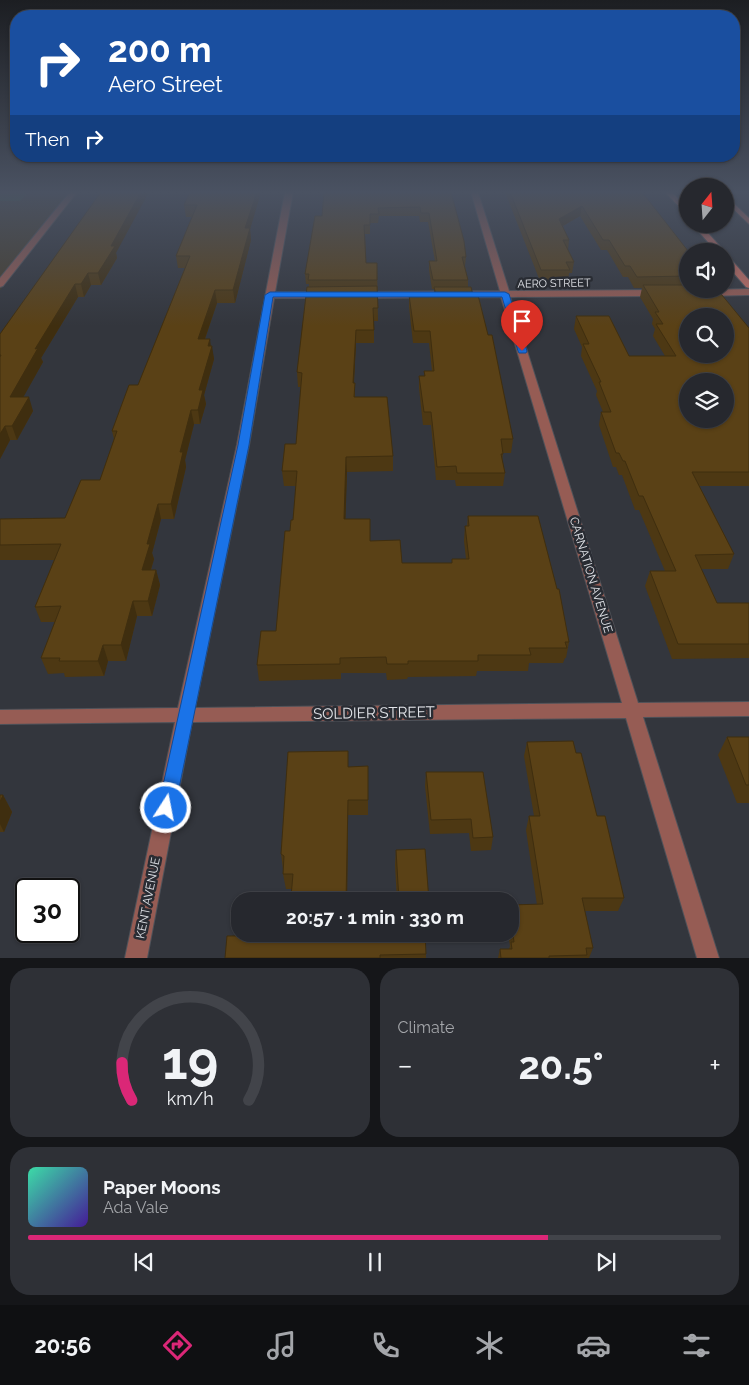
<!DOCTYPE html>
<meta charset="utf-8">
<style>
:root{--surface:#26282e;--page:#2e3036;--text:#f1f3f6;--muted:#a4a6aa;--line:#42444a;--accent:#db2777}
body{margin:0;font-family:Raleway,sans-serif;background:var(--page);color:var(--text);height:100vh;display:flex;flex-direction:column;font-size:19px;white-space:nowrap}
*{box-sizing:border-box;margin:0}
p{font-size:16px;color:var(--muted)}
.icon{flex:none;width:28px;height:28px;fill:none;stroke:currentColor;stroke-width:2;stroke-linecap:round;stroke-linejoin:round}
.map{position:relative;height:958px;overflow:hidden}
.drawer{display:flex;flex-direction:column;gap:10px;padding:10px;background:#151619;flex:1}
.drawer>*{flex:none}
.hud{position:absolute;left:10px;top:10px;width:730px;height:152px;border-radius:20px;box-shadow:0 1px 4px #0004,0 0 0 1px var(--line);background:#1a4fa0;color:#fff;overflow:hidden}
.needle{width:32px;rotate:17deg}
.fabs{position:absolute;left:679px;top:178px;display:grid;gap:10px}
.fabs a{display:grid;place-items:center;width:55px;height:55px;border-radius:50%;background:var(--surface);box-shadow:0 1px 4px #0004,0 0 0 1px var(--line);font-size:25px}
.speed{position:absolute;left:15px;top:878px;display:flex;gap:10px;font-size:25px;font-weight:700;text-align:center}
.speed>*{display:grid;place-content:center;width:65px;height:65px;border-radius:50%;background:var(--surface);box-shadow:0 1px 4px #0004,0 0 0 1px var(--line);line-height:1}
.speed .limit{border:2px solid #111;border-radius:8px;background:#fff;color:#111}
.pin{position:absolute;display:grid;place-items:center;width:42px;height:42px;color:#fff;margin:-51px -21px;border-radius:50% 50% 50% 0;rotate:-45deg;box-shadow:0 0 5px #0007}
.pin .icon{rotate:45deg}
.me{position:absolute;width:55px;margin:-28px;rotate:11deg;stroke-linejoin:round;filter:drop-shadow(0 0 4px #0008)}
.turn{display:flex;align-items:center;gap:18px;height:105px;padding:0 15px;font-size:22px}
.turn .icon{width:65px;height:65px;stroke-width:2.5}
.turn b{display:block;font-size:35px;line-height:42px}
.then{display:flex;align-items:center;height:48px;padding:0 15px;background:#0003;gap:10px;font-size:19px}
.big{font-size:38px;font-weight:700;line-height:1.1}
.drawer .widget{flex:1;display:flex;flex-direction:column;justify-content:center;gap:8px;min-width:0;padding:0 18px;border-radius:20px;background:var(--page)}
.drawer .dial{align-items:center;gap:0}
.dial svg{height:130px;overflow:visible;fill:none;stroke:var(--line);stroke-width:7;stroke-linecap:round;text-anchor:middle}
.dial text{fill:var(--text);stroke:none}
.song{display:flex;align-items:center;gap:15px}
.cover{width:60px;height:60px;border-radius:8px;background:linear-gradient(135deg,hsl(160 70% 55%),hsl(260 70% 35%))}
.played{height:5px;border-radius:2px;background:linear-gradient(90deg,var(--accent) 75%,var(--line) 75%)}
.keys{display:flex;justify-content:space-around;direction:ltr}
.heat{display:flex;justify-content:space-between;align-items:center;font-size:28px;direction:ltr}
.drawer .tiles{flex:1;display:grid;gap:10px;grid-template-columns:1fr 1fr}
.widget:last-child{grid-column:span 2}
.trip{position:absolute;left:231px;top:892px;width:288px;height:50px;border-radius:20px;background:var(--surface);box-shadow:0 1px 4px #0004,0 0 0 1px var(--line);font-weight:700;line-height:50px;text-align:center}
.tabs{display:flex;height:80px;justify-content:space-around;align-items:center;background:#0f1012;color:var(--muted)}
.tabs .icon{width:35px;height:35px}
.tabs .on{color:var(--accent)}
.tabs b{font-size:22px;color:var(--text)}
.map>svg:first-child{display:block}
.education{fill:#453d2c}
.green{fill:#345e3e}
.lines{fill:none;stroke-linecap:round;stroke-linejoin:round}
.street-casing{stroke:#4f5259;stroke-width:2}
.secondary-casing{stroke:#4f5259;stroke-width:2}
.street{fill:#965c54;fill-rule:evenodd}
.secondary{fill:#cb7064;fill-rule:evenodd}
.wall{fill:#4d3813}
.shaded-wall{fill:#3f2e0f}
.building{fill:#5a4116;stroke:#3f2e0f;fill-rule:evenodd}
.route{fill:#1a73e8;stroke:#114b97}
.labels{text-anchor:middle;stroke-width:5;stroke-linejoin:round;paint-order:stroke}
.far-street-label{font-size:11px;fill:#e2e4e9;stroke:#292c33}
.street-label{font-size:12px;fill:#e2e4e9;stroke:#292c33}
.near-street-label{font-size:15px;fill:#e2e4e9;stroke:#292c33}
</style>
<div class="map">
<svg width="749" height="958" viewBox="0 0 749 958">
<rect width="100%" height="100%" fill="#33363d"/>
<path class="education" d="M0 192H79L0 290Z"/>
<path class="green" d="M0 192H29L20 201H0Z"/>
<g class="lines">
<g class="street-casing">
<g id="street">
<path d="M70 192H77L3 286 0 287V278Z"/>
<path d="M285 192H293L275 292H322L326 295 322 298H274L249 445 195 708 622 703 501 297 362 298 358 295 362 292 500 291 471 192H478L509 291 657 290 661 293 657 296 510 297 638 703 749 702V716L643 717 719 958H697L626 718 192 722 147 958H125L175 722 0 724V710L178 708 237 445Z"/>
<path d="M749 289V295L704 296 700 293 704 290Z"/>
</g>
</g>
<g class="secondary-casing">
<g id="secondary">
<path d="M665 192H672L688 209V216Z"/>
<path d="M725 195 749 218V224L725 201Z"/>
<path d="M692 224H700L724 251H716Z"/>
<path d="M725 256H728L749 280V288L746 287 725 263Z"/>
</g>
</g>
<use href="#street" class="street"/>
<use href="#secondary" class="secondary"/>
</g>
<g class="wall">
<path d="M190 192H261L250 229 251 240 235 303H217L205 339 211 346 214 359 204 395 206 404 200 424H194L185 460 186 467 174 519H161L152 553 154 559 151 570H156L160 585 152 616H137L126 661H108L104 676 65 677 64 673 48 674 41 658 55 622H41L35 607 54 560H0V519L65 518 100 480 114 439 112 431 138 385 185 268H178L176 256 192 217H186L184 205Z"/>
<path d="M451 192 466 257 465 266 468 280V287L513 439 511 453H503L502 462 505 473 503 486H456L455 480H436L431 425H423L419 388V376H424V371H432L429 343H413L409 307V295H434V289H432L429 270V261H435L428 222H420L419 216H379L378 223H370V234H365L366 263H377L378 321H374V343H356L354 383H355V397L393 456V471L347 472 345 519 370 541 402 563H452V559H466L464 541 465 526H467L468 516 569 642 566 658H565L563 663H529L528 671H477L476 676 408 677 407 679 387 680 386 673H341V679L259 681 257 665 276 631 290 531 293 520 296 486H284L282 471 296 444 301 387H298L297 372 309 287V284H306L305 274 322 216Z"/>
<path d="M505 192H642L688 251V289L749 328V486H699L734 554 728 569H701L717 603H749V658L672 659 645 586 650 571H665L639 510H635L622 475H619L616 467H613L599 425 601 412H603L596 395 597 391 581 356 582 347 574 329 576 316 629 356H665L653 336 655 329 652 324 653 319 640 297 642 288H634L628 277H623L607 250H601L580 216 563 226 569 240 568 250 574 262 572 273H569L568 281H540Z"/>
<path d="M116 253 117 258 101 285H91L84 297H78L41 358 43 362 23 397 33 411 17 440H10L0 459V334Z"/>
<path d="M727 737H749V803H737L718 755Z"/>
<path d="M527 742 576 753 624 898 618 911H585L593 948 589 958H498L500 949H509L510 946 508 934H510V905H537L526 830 529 816H534L524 756Z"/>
<path d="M368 766V815H348L347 901H292V889H286L283 874 284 869H283L281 854 349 767Z"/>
<path d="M426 772 493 837 491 850 471 851 469 833 430 834 425 786Z"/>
<path d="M0 795H3L12 812 4 832H0Z"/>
<path d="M396 850 429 901H397L395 865Z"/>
<path d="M306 935 426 954V958H225Z"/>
</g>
<g class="shaded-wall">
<path d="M141 192H149L116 253 117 258 101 285 98 273 111 246Z"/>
<path d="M257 192H261L250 229 251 240 235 303 233 290 245 228Z"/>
<path d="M582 206 580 216 557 229 559 219Z"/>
<path d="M88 273 91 285 84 297 81 284Z"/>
<path d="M75 284 78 297 41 358 43 362 15 412 10 397 35 349Z"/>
<path d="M215 290 217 303 200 353 198 339Z"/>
<path d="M356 330V343L353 397V383Z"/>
<path d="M210 339 211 348 212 346 214 359 204 395 206 404 200 424 198 410 199 390Z"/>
<path d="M29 397 33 411 17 440 12 426Z"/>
<path d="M191 410 194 424 185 460 186 467 174 519 171 504 180 452Z"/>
<path d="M5 426 10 440 0 459V434Z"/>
<path d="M346 457 347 472 345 535 344 519Z"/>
<path d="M158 504 161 519 152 553 154 559 146 585 142 570 147 544Z"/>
<path d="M156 570 160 585 152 616 148 601Z"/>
<path d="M133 601 137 616 126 661 121 645Z"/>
<path d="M103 645 108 661 104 676 98 661Z"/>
<path d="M3 795 12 812 4 832 0 824V802Z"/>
<path d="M348 800V815L347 901H346Z"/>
</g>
<g class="building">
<path d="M101 192H141L111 246H115L98 273H88L81 284H75L35 349 38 348 10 397H29L12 426H5L0 434V357L1 355H0V334Z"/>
<path d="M190 192H257L245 228H250L233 290H215L198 339H210L208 346H212L199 390H203L198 410H191L180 452H183L171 504H158L147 544H150L142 570H156L148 601H133L121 645H103L98 661H59L60 658H41L61 606 35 607 61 544 0 545V519L65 518 81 480H100L117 431H112L129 385H138L190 256H176L197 205H184Z"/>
<path d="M324 192H451L464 241 466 257H462L468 280H433L429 261H437L429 213H421L420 207 378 208 379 214H370V225H364L366 263H377V280H308L309 274H305L315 216H322Z"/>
<path d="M510 192H642L688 251V276L637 277 630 266H625L609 240H603L582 206 559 219 569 240H563L574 262H566L570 270H541Z"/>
<path d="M643 285H688V289H717L749 328V472H692L734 554 695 555 717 603H749V644H678L650 571H676L643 496H639L625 461H623L619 453H616L601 412H611L599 382H601L583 344H589L576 316H609L629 356H676L656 324H663L655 312H659ZM688 316H725V354H688ZM688 381H725V419H688Z"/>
<path d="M377 286 378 308H373L374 330H356L353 383H355L354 397H387L393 456 346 457 344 519H370V541L400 540 402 563H452V559H469L465 526H469L468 516H538L557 589H559L569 642H565L567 648H529L531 655H478V661H408V664H387L386 657 340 658V664L257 665 261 631H276L285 531H290L291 520H293L297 471H282L285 444H296L302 373 297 372 307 287Z"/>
<path d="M434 287H471L473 295H478L488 335H492L513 439H501L503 454H501L505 473H457L456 466 437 467 431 412H424L419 376H425L424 371H434L430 331H414L409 295H436Z"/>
<path d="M727 737H749V785H746Z"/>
<path d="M573 741 576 753H581L597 816H605L624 898H582L593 948H586L587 955 549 956V958H501L500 949H512L511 942H514L510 912V905L543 904 529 816H540L527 742Z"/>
<path d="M348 751V767L368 766V800H348L346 901H307L308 897H291L293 874H283L284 856 281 854 288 752Z"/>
<path d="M426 772H483L493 837 473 838 471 819 431 820Z"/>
<path d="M0 795H3L0 802Z"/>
<path d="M425 849 429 901H399L396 850Z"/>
<path d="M306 934H425L426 954 380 955V958H225L227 936 306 935Z"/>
</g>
<linearGradient id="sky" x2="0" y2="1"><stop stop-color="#1c1e22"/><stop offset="0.59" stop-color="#4a5262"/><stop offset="1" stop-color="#4a5262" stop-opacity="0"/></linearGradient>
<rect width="749" height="326" fill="url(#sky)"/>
<path class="route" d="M505 292 509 294 527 351 526 353H519L518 351 502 297H273L249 445 175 808 172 814 166 817 160 814 158 808 238 445 265 295 270 292Z"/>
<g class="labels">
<g class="far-street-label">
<text transform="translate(554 283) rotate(-1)" y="4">AERO STREET</text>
</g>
<g class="street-label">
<text transform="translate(591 575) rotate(73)" y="4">CARNATION AVENUE</text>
<text transform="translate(148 898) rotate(-79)" y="4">KENT AVENUE</text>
</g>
<g class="near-street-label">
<text transform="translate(374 713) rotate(-1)" y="5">SOLDIER STREET</text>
</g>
</g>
</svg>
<div class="fabs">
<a><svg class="needle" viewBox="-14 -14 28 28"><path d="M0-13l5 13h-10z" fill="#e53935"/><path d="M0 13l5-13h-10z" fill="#a4a6aa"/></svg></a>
<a><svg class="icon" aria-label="sound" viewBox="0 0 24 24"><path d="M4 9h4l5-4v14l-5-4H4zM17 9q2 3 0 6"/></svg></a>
<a><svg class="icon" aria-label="search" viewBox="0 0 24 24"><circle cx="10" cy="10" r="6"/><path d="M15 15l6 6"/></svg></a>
<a><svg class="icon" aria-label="layers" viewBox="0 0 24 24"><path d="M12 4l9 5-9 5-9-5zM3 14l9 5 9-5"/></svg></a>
</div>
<div class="speed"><div class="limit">30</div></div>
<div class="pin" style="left:522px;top:351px;background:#d93025"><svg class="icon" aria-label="arrive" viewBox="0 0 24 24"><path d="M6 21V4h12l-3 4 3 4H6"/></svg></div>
<svg class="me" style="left:166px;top:808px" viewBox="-20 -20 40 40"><circle r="17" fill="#1a73e8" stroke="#fff" stroke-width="3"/><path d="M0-11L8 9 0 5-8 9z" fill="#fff"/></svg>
<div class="trip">20:57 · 1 min · 330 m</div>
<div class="hud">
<div class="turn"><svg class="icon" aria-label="right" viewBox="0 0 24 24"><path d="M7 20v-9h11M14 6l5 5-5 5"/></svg><div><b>200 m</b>Aero Street</div></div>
<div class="then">Then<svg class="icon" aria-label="right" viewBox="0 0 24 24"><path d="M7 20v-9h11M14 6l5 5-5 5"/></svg></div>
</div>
</div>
<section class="drawer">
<div class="tiles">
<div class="widget dial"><svg viewBox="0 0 100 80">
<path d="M14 69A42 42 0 1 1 86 69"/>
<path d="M14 69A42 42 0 0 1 8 46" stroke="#db2777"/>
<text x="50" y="56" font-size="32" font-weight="700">19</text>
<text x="50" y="72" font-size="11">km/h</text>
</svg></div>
<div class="widget"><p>Climate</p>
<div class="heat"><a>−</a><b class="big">20.5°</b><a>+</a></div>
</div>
<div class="widget">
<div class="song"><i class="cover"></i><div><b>Paper Moons</b><p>Ada Vale</p></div></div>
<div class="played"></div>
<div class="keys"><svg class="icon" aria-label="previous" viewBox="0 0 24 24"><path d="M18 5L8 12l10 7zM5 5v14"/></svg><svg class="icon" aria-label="pause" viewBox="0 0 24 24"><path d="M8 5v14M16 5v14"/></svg><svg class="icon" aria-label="next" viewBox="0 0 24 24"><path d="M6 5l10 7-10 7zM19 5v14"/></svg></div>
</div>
</div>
</section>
<nav class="tabs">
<b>20:56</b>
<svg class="icon on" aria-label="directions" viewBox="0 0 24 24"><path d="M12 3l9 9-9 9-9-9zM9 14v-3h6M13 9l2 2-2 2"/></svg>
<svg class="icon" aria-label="music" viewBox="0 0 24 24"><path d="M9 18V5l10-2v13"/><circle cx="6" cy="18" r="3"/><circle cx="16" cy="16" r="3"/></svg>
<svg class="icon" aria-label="phone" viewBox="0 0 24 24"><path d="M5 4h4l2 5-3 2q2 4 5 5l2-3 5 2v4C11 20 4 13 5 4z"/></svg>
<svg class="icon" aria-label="climate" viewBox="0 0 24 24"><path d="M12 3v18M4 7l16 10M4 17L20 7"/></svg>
<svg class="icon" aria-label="car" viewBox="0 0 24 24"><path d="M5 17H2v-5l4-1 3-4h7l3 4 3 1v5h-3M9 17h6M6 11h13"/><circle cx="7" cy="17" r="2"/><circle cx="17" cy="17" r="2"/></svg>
<svg class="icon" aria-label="filters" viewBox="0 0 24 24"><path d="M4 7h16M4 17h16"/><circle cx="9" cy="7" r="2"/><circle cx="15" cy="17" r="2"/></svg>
</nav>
